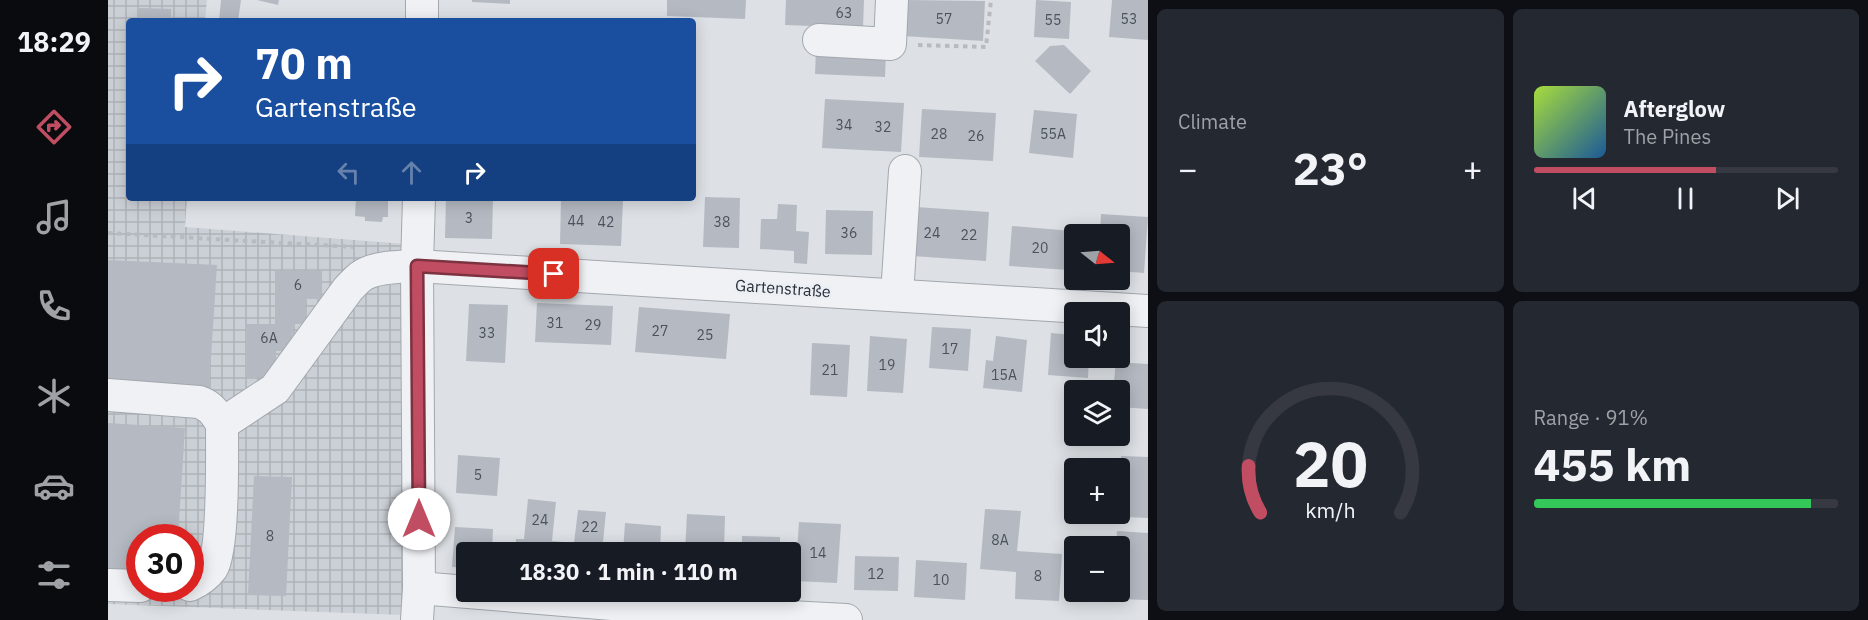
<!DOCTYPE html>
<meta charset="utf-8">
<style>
:root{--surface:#171b24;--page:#242831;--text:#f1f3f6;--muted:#9ea1a6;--line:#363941;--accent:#c04d62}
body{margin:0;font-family:"IBM Plex Sans",sans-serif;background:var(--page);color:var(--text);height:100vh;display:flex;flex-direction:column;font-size:22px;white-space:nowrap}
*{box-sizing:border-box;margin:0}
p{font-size:20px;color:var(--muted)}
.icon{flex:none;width:33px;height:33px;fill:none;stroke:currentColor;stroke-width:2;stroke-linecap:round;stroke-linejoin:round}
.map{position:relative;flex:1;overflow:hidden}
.sheet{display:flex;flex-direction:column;gap:9px;padding:9px;background:#0d0f14;width:720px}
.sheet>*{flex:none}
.hud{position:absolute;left:18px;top:18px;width:570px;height:183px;border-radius:6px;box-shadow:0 3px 15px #0003;background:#1a4fa0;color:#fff;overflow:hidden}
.needle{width:39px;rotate:107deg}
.fabs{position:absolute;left:956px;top:224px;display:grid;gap:12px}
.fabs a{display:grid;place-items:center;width:66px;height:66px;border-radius:6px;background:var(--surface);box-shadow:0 3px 15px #0003;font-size:30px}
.speed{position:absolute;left:18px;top:524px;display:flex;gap:12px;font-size:30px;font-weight:700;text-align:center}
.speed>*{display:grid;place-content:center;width:78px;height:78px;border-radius:50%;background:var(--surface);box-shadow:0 3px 15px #0003;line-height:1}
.speed .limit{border:9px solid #d22;background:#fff;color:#111}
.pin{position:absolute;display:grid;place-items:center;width:51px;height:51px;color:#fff;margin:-26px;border-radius:12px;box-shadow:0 3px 9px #0006}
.me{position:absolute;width:66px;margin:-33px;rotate:0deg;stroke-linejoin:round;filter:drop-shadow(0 0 4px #0008)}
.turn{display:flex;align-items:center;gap:21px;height:126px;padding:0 30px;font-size:27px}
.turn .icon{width:78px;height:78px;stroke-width:2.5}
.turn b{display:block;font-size:42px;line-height:51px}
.lanes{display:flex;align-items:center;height:57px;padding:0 30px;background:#0003;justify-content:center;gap:30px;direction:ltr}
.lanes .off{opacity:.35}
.big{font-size:45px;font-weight:700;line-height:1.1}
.sheet .card{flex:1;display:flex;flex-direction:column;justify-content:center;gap:9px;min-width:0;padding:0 21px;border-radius:9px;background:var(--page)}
.sheet .dial{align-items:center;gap:0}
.dial svg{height:156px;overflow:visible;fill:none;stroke:var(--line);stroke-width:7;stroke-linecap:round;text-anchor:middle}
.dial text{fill:var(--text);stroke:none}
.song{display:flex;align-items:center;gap:18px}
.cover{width:72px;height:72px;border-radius:9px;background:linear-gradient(135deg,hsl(80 70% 55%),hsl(210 70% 35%))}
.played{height:6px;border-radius:3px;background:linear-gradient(90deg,var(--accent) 60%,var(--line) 60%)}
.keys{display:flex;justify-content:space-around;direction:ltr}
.heat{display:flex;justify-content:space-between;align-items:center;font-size:33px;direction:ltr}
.charge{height:9px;border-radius:4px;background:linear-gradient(90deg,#34c759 91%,var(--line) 0)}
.sheet .tiles{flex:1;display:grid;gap:9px;grid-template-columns:repeat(2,1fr)}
.trip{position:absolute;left:348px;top:542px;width:345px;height:60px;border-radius:6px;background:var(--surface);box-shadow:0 3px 15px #0003;font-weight:700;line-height:60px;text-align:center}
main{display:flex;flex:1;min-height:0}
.menu{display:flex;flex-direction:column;width:108px;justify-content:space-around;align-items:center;background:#090b0e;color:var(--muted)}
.menu .icon{width:42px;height:42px}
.menu .current{color:var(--accent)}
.menu b{font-size:27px;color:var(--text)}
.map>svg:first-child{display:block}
.industrial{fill:url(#industrial-grid);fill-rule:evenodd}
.building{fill:#b5bac2}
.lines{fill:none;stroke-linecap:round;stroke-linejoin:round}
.minor-casing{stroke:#a3a8ae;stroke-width:34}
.path{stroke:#b7bbc0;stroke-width:4;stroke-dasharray:4.5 4.5;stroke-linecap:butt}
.minor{stroke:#eff1f4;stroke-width:32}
.route-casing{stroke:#7d3240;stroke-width:15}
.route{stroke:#c04d62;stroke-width:10}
.labels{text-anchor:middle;stroke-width:5;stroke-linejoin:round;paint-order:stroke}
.number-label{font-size:14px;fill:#4b525c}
.street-label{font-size:16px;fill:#282f3a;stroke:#eceff3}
</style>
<main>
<nav class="menu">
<b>18:29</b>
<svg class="icon current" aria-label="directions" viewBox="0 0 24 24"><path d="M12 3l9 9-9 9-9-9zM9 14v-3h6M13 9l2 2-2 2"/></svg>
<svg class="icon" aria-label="music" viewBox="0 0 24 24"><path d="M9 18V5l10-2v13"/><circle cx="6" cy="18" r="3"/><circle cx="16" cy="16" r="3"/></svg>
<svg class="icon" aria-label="phone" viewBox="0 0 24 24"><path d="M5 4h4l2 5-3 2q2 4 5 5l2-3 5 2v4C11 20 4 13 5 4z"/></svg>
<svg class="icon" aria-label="climate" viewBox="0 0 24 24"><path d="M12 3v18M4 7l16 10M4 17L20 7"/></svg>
<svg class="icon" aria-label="car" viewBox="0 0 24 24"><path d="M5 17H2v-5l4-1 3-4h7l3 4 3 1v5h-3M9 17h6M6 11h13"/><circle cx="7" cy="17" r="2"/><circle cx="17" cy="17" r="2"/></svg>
<svg class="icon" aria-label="filters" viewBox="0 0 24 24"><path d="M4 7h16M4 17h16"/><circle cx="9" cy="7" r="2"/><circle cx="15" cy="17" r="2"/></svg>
</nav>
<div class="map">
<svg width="1040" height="620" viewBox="0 0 1040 620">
<defs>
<pattern id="industrial-grid" width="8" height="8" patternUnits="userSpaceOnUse" patternTransform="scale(1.5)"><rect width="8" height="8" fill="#cbd0d6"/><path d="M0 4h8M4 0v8" fill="none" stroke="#aeb3b8"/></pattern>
</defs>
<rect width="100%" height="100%" fill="#dde1e5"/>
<path class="industrial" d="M0 0H99L97 21H21V198H79L77 227 323 246 322 616 0 604ZM32 537H82V588H32Z"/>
<g class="building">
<path d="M113 0H133L130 21H111Z"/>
<path d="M149 0H171L170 5Z"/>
<path d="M364 0H402V4L364 2Z"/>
<path d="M559 0H638L637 19 559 16Z"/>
<path d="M678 0H756L755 28 677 25Z"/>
<path d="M797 0 877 1 875 41 795 36Z"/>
<path d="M928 0 963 2 961 39 926 37Z"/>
<path d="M1004 0H1040V40L1001 37Z"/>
<path d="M31 8 63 9V21H30Z"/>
<path d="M956 45 983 71 962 94 927 61 942 46Z"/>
<path d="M708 51 778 54 777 77 707 74Z"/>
<path d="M717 99 796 103 793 152 714 148Z"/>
<path d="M814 109 888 113 885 161 811 157Z"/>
<path d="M926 110 969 114 965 158 921 153Z"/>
<path d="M597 197 632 198 631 248 595 247Z"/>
<path d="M248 198H280V217H275L274 222 257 221V217L247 216Z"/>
<path d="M338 198H385L384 239 337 238Z"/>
<path d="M453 198 515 200 513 246 452 244Z"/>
<path d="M670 204 689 205 688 231 701 232 699 264 686 263V251L652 249 653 219H669Z"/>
<path d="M808 207 881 212 878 261 804 256Z"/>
<path d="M718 210 765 211 764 255 717 254Z"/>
<path d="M993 214 1040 217 1036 273 1011 271V234H992Z"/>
<path d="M904 226 964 231 961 270 901 266Z"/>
<path d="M0 260 109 265 101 388 0 383Z"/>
<path d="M167 271H214V299H197V324H185L184 351H168V377H137L138 324H167Z"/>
<path d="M429 303 505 306 503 345 427 342Z"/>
<path d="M361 304 400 305 397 363 358 361Z"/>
<path d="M531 307 622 314 618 359 527 352Z"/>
<path d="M824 327 863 329 860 371 821 368Z"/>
<path d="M943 333 966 335V357H981L980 378 940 375Z"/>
<path d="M762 336 799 339 795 393 759 391Z"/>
<path d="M888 336 919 340 914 392 875 388 878 360 885 361Z"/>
<path d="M704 343 742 345 739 397 702 395Z"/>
<path d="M1008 362 1040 364V409L1011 407V390H1005Z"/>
<path d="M0 423 77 428 70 537H32V574L0 573Z"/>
<path d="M350 455 392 458 389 496 348 493Z"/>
<path d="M1013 456 1040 457V518L997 516V513H1011Z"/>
<path d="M146 476 184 477 178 596 140 595Z"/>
<path d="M420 499 448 502 444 541 466 543 470 510 498 512 494 552H407L408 539H416Z"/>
<path d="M877 509 913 511 909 551 954 554 951 601 907 599 908 572 872 569Z"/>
<path d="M579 514 617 516 616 552H577Z"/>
<path d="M691 522 733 524 729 583 687 581Z"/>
<path d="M517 523 553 526 552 552H515Z"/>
<path d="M347 527 385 529 384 552H358V568L344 567Z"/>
<path d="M1009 531 1040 533V600L1005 599V591H1011V546H1008Z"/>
<path d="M634 536 672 537V552H634Z"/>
<path d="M747 556 791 557 790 591 746 590Z"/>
<path d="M808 560 859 563 857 600 806 597Z"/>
</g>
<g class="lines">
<g class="minor-casing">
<g id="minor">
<path d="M314 21V0"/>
<path d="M711 40 782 44 784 0"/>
<path d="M789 295 797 171"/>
<path d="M0 395 91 402C103 406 107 413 114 424"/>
<path d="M0 585 32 586"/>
<path d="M82 585C91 581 98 576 104 568 116 549 114 450 114 424L167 389 240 289C246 283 251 276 259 273 274 266 294 267 309 266L1040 311"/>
<path d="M311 588 624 614 738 620"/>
<path d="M309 620 311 588 309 266 311 198"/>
</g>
</g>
<g class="path">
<path d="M810 45 878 47 883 0"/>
<path d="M0 233 245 247"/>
</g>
<use href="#minor" class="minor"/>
</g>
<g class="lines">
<g class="route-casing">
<path id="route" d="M311 519 309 266 446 274"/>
</g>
<use href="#route" class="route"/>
</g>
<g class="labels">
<g class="number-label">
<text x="736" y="18">63</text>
<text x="836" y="24">57</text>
<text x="1021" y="24">53</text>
<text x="945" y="25">55</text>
<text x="736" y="130">34</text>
<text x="775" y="132">32</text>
<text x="831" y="139">28</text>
<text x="945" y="139">55A</text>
<text x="868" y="141">26</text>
<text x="361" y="223">3</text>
<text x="468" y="226">44</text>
<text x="498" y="227">42</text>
<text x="614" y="227">38</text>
<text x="741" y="238">36</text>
<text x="824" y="238">24</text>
<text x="861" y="240">22</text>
<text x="932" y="253">20</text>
<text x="190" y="290">6</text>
<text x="447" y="328">31</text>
<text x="485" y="330">29</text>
<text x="552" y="336">27</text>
<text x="379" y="338">33</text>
<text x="597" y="340">25</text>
<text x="161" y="343">6A</text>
<text x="842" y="354">17</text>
<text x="779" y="370">19</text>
<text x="722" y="375">21</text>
<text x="896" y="380">15A</text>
<text x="370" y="480">5</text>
<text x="432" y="525">24</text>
<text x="482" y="532">22</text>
<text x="162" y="541">8</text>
<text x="892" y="545">8A</text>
<text x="710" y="558">14</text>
<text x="768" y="579">12</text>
<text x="930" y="581">8</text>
<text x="833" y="585">10</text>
</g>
<g class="street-label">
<text transform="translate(675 288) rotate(4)" y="6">Gartenstraße</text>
</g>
</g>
</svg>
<div class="fabs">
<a><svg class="needle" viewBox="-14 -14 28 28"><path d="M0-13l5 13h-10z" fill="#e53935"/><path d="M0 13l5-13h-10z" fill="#9ea1a6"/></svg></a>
<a><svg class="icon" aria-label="sound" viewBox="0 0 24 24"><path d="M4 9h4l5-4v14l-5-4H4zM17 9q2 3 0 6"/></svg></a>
<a><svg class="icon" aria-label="layers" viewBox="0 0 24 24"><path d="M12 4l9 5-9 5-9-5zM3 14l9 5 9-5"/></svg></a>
<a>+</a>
<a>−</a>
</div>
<div class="speed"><div class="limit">30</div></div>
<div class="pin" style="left:446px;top:274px;background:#d93025"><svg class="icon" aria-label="arrive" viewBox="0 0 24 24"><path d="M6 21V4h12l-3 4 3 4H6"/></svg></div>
<svg class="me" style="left:311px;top:519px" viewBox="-20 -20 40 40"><circle r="19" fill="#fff"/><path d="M0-13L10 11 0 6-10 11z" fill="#c04d62"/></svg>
<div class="trip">18:30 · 1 min · 110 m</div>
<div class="hud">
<div class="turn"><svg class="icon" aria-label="right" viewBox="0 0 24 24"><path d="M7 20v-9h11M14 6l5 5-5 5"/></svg><div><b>70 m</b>Gartenstraße</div></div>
<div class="lanes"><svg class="icon off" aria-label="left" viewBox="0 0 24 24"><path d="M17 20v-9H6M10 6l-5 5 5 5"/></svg><svg class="icon off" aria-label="ahead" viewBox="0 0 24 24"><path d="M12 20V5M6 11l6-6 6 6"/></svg><svg class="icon" aria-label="right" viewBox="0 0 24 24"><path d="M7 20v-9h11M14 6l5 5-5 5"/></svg></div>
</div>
</div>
<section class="sheet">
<div class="tiles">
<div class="card"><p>Climate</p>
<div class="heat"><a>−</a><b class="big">23°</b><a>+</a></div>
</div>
<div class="card">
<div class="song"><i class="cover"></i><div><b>Afterglow</b><p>The Pines</p></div></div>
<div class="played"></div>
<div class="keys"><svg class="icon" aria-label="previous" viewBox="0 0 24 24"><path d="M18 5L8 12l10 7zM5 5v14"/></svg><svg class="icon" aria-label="pause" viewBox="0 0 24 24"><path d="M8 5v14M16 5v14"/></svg><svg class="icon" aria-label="next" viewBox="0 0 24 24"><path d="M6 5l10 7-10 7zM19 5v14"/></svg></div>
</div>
<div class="card dial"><svg viewBox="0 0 100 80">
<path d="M14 69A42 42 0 1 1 86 69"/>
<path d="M14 69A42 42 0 0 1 8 45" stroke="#c04d62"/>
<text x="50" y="56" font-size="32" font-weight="700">20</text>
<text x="50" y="72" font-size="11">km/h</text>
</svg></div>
<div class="card"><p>Range · 91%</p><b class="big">455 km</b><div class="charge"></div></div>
</div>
</section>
</main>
